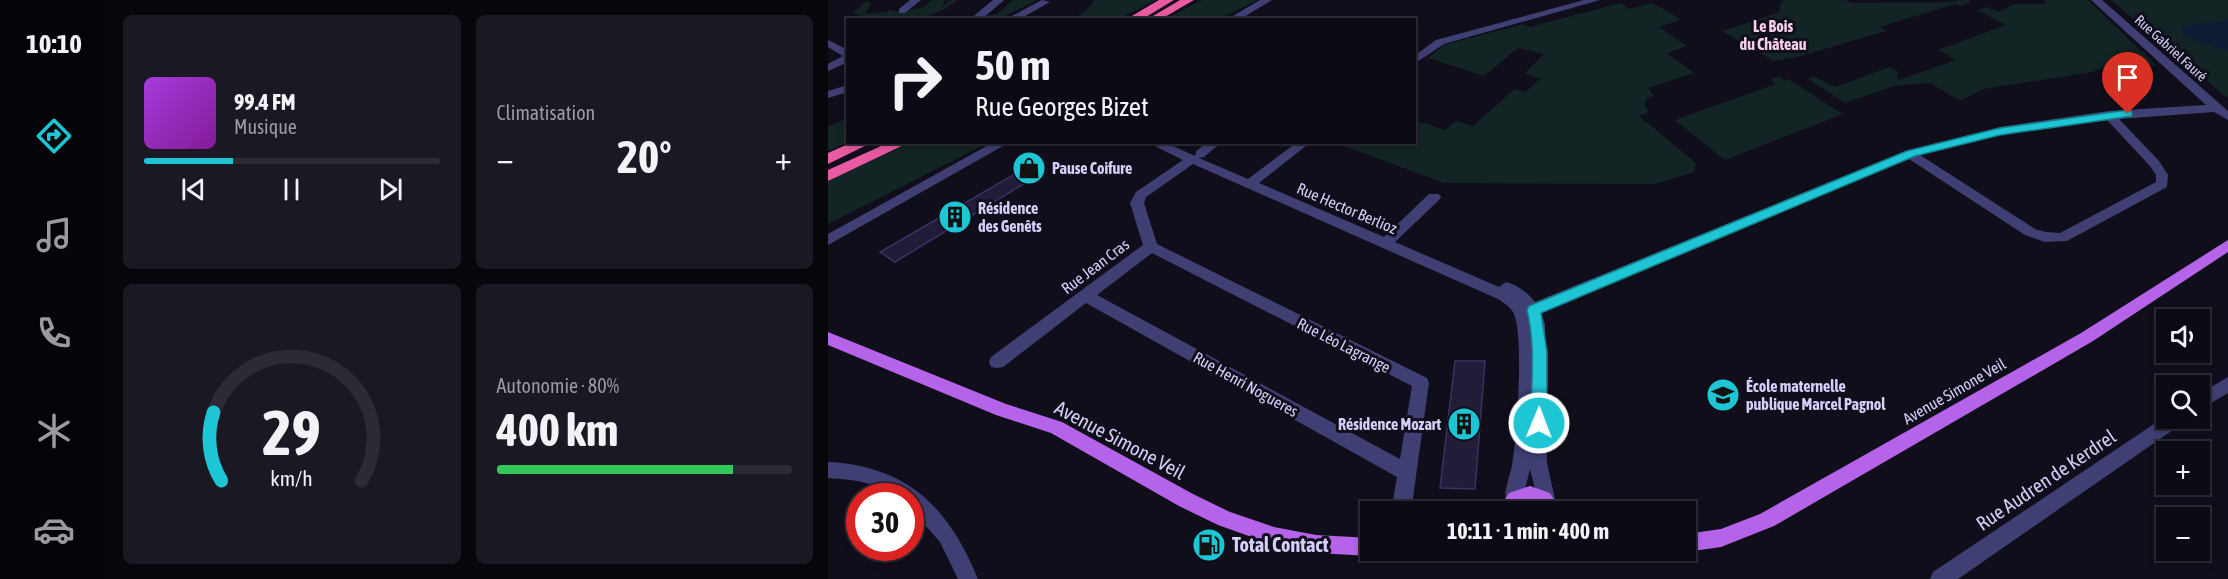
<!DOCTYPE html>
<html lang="fr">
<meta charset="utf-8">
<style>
:root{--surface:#0c0a14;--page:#1a1822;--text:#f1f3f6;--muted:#9a9aa0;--line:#2c2b34;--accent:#1ec6d5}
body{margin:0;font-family:"Asap Condensed",sans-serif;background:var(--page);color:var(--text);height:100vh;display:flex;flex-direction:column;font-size:22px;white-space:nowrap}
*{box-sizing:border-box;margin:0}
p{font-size:20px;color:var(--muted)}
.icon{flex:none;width:33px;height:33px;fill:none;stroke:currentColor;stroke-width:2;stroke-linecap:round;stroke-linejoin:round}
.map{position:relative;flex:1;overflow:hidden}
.details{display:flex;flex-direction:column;gap:15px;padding:15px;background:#07060b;width:720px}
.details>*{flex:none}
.top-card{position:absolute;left:18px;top:18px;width:570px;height:126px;border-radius:0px;box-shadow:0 3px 9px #0003,0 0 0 2px var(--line);background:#0c0a14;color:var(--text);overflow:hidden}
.fabs{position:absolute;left:1328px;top:309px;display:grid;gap:12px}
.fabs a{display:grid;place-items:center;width:54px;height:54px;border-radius:0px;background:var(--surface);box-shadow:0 3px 9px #0003,0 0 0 2px var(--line);font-size:30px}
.speed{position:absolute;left:18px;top:483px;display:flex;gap:12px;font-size:30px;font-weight:700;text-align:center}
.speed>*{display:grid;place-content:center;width:78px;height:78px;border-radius:50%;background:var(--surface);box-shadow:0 3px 9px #0003,0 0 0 2px var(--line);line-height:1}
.speed .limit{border:9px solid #d22;background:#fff;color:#111}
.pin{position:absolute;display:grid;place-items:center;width:51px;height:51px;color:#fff;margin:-62px -26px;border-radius:50% 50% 50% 0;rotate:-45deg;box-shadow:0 0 6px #0007}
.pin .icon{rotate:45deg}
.me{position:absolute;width:66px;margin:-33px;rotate:1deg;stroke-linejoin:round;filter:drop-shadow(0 0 4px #0008)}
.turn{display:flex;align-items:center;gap:21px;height:126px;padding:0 30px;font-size:27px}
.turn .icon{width:78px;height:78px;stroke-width:2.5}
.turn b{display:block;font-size:42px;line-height:51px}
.big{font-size:45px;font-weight:700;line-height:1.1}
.details .tile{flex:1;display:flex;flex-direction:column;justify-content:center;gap:9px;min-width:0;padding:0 21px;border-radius:9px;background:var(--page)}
.details .dial{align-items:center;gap:0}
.dial svg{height:156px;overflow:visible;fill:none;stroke:var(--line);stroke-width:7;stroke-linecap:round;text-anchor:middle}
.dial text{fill:var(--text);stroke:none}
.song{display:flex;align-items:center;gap:18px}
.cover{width:72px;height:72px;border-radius:9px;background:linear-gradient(135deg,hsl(280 70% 55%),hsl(290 70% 35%))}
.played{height:6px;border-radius:3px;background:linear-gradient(90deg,var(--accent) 30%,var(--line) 30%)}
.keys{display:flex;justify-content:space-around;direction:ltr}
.heat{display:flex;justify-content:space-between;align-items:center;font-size:33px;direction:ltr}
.charge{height:9px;border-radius:4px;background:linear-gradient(90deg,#34c759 80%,var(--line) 0)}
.details .tiles{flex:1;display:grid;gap:15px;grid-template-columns:repeat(2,1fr)}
.trip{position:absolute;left:532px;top:501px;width:336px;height:60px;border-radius:0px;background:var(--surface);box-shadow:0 3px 9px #0003,0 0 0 2px var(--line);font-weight:700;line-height:60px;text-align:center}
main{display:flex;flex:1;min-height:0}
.tab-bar{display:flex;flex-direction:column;width:108px;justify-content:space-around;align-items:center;background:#050408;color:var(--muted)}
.tab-bar .icon{width:42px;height:42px}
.tab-bar .active{color:var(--accent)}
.tab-bar b{font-size:27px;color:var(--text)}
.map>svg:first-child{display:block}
.green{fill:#122423}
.water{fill:#0e1d33}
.building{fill:#221c39;stroke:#3a3262;stroke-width:1.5}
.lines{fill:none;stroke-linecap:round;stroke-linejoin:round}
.minor{fill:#403f74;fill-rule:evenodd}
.major{fill:#b564e9;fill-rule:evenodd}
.highway{fill:#e85aa1;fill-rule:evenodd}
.route{fill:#1ec6d5;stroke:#14818a;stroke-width:1.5}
.labels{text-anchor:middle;stroke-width:6;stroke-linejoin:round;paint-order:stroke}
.far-street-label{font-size:14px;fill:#d3cff8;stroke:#100e1b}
.far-quarter-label{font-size:16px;font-weight:bold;fill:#f8d0eb;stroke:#100e1b}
.poi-label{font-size:16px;font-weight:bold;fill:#d3cff8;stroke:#100e1b;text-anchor:start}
.street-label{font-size:16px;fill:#d3cff8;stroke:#100e1b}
.near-street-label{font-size:20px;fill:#d3cff8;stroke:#100e1b}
.near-poi-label{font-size:20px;font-weight:bold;fill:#d3cff8;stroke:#100e1b;text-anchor:start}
</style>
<main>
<nav class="tab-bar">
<b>10:10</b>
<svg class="icon active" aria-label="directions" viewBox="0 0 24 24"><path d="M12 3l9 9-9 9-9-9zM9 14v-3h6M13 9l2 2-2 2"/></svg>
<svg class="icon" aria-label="music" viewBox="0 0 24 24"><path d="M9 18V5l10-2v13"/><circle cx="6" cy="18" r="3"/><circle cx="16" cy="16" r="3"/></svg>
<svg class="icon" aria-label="phone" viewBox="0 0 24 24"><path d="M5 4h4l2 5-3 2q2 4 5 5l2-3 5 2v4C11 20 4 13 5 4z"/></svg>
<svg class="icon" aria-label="climate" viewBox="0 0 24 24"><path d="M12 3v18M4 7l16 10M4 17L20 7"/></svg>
<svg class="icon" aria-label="car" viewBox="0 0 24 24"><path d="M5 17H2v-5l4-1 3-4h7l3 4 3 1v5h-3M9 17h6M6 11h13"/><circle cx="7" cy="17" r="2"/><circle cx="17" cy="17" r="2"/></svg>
</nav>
<section class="details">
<div class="tiles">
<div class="tile">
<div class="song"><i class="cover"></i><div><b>99.4 FM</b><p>Musique</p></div></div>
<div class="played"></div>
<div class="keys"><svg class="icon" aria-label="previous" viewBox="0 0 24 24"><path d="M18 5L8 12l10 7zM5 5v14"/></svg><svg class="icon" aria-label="pause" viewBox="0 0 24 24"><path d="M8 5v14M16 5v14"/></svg><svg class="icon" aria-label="next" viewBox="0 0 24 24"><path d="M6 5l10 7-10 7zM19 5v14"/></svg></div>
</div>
<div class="tile"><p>Climatisation</p>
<div class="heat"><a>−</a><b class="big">20°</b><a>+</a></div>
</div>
<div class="tile dial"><svg viewBox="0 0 100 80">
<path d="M14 69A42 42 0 1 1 86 69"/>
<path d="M14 69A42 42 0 0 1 10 34" stroke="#1ec6d5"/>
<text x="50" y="56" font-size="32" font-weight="700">29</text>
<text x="50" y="72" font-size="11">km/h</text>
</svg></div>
<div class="tile"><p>Autonomie · 80%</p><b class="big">400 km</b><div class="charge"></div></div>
</div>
</section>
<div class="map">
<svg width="1400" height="579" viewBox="0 0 1400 579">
<rect width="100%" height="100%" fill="#100e1b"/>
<g class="green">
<path d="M104 0H117L114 7 122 0H129C102 24 57 25 25 13L38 1 43 4 37 14 59 12 61 10 78 13 84 9 95 8Z"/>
<path d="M185 0H209L171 19 152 20 160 15 169 14Z"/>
<path d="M267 0H329L290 19H243L257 12Z"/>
<path d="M374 0H429L392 19H338Z"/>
<path d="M956 0H1016L1026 3 1127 2 1129 0H1141L1143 2 1134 6 1127 4 1052 27 1058 31 973 56 946 61 894 31 952 12V4Z"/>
<path d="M1216 0H1260L1328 65 1287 63 1264 72 1156 89 1132 101 1102 83 1066 86 1017 103 979 78 988 77 1007 87 1062 67 1070 72 1069 80 1074 79 1128 60 1110 50 1178 25 1149 10 1158 7 1171 12 1186 4H1219Z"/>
<path d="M1283 0H1400V97L1397 96Z"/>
<path d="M792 3 801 9 824 3 851 18V20L831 27 859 46 839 53 866 73 820 88 826 96 819 98 816 104 821 112 811 116 868 163 866 172 827 184 616 183 508 143 586 142 587 120 617 130 628 121 645 126 687 89 697 92 712 79 697 73 716 54 690 48 656 76 600 58 616 45 695 24 702 27Z"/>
<path d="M950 77 956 80 960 79 1015 114 897 160 847 120 948 84 942 79Z"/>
<path d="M19 119 20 142 0 151V126Z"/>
<path d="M83 143H160L0 224V179Z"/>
</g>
<path class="water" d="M1400 20V51L1375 44 1355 35 1352 26Z"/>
<g class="building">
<path d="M185 175 199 182 67 262 52 252Z"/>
<path d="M627 361H657L647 489 612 488Z"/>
</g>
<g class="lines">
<g class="minor">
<path d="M82 0H93L77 13H71V9Z"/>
<path d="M165 0H176L153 20H141Z"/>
<path d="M214 0 222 2 190 20H176Z"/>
<path d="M432 0H444L411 20H398Z"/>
<path d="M756 0H772L616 44 586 64V56L608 40Z"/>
<path d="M1263 0H1274L1400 111V120L1386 112 1291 119 1331 161 1340 175 1339 187 1239 241 1217 242 1197 235 1081 159 713 312 717 324 719 463 727 499 725 505 718 508 711 505 702 469 693 505 686 508 679 505C674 494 682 477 684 465 689 438 696 337 686 314 683 307 676 303 670 299L365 164 318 197 316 203 329 244 599 378 601 383 583 512H563L569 477 258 303 175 367 169 368 163 367 161 362 163 357 315 245 302 203 308 192 355 160 319 142H336L367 156 368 151 380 142H394L376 157 371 158 420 179 469 142H483L431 183 556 237 601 194H611L613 197 611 200 567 242 671 287 678 282C690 285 700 293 707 302L1078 151 1172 127 1281 111 1378 105ZM1279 120 1322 166 1328 175V182L1232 233 1218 232 1207 229 1092 155 1172 135ZM324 253 584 386 572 459 269 295Z"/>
<path d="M0 40 20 50V62L0 71V64L15 56 0 47Z"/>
<path d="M20 85V92L0 98V91Z"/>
<path d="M166 142H182L0 245V234Z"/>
<path d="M1400 377V393L1371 410V394Z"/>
<path d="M1338 416V418H1357L1355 423 1130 579H1102L1105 572Z"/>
<path d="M0 462C80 466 121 508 150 579H130L112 542 82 508V496C63 496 60 490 42 484 28 480 15 479 0 478Z"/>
</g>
<g class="major">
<path d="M1400 240V252L1265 341 946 526 893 547 858 552 853 550H858V534L893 529 932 514 1253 333Z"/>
<path d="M0 332 178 404 234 422 365 494 402 512 446 527 488 535 543 538V550H551L550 554 543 556 488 553 446 545 390 525 351 506 223 433 168 415 0 345Z"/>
<path d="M702 486 722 493 734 512H715C706 501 698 501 689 512H669L681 493Z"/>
</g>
<g class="highway">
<path d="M331 0H346L313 20H297Z"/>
<path d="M352 0H366L335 18 331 20 325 16Z"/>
<path d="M25 142H45L0 164V153Z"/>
<path d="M62 142H82L0 181V170Z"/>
</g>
</g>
<path class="route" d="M1300 110 1304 111V116L1172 135 1087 156 713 313 719 352V423L716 428 711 430 705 428 703 423C703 386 708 346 699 310L701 306 1079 151 1172 128Z"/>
<defs>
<g id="shop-disc" transform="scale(1.725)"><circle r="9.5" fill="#1ec6d5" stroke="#100e1b"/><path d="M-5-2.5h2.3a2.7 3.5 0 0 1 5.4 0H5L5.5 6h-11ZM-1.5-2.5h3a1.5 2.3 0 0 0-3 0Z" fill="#111"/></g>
<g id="building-disc" transform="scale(1.725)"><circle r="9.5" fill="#1ec6d5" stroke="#100e1b"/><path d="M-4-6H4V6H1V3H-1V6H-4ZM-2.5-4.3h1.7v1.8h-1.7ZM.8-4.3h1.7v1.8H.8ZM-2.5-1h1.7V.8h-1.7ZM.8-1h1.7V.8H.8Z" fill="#111"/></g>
<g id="school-disc" transform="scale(1.725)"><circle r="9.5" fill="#1ec6d5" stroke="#100e1b"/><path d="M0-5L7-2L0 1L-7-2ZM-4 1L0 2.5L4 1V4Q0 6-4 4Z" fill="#111"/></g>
<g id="fuel-disc" transform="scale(1.725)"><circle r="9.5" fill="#1ec6d5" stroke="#100e1b"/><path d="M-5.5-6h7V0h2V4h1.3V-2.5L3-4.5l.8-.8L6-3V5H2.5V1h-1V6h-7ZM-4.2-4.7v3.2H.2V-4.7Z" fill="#111"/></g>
</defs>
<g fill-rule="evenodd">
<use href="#shop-disc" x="201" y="168"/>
<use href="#building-disc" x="127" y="217"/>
<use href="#school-disc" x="895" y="395"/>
<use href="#building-disc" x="636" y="424"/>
<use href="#fuel-disc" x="381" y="545"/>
</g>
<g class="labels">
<g class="far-street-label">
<text transform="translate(1343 48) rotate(42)" y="5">Rue Gabriel Fauré</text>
</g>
<g class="far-quarter-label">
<text x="945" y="32">Le Bois<tspan x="945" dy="18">du Château</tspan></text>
</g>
<g class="poi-label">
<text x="224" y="174">Pause Coifure</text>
<text x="150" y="214">Résidence<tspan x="150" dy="18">des Genêts</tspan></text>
<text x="918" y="392">École maternelle<tspan x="918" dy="18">publique Marcel Pagnol</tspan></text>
<text x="613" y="430" text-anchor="end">Résidence Mozart</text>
</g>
<g class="street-label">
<text transform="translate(519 208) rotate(23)" y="6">Rue Hector Berlioz</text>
<text transform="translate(267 266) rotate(-37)" y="6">Rue Jean Cras</text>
<text transform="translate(516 345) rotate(27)" y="6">Rue Léo Lagrange</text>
<text transform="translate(418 384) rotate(29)" y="6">Rue Henri Nogueres</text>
<text transform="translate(1126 391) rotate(-30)" y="6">Avenue Simone Veil</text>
</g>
<g class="near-street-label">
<text transform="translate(292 440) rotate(28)" y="7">Avenue Simone Veil</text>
<text transform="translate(1218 480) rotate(-34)" y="7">Rue Audren de Kerdrel</text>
</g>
<g class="near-poi-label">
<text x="404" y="552">Total Contact</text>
</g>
</g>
</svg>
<div class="fabs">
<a><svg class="icon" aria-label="sound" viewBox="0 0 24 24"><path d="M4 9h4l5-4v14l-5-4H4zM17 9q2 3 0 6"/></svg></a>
<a><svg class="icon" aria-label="search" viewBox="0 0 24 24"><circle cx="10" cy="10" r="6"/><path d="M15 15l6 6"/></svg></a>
<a>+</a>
<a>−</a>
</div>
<div class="speed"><div class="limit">30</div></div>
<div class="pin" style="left:1300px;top:114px;background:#d93025"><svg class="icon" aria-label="arrive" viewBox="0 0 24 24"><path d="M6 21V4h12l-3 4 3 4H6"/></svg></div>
<svg class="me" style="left:711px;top:423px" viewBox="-20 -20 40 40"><circle r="17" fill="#1ec6d5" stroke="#fff" stroke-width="3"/><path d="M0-11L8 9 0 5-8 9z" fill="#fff"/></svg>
<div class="trip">10:11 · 1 min · 400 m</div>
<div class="top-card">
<div class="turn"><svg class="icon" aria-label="right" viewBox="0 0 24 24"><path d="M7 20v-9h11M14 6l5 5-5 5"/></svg><div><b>50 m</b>Rue Georges Bizet</div></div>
</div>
</div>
</main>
